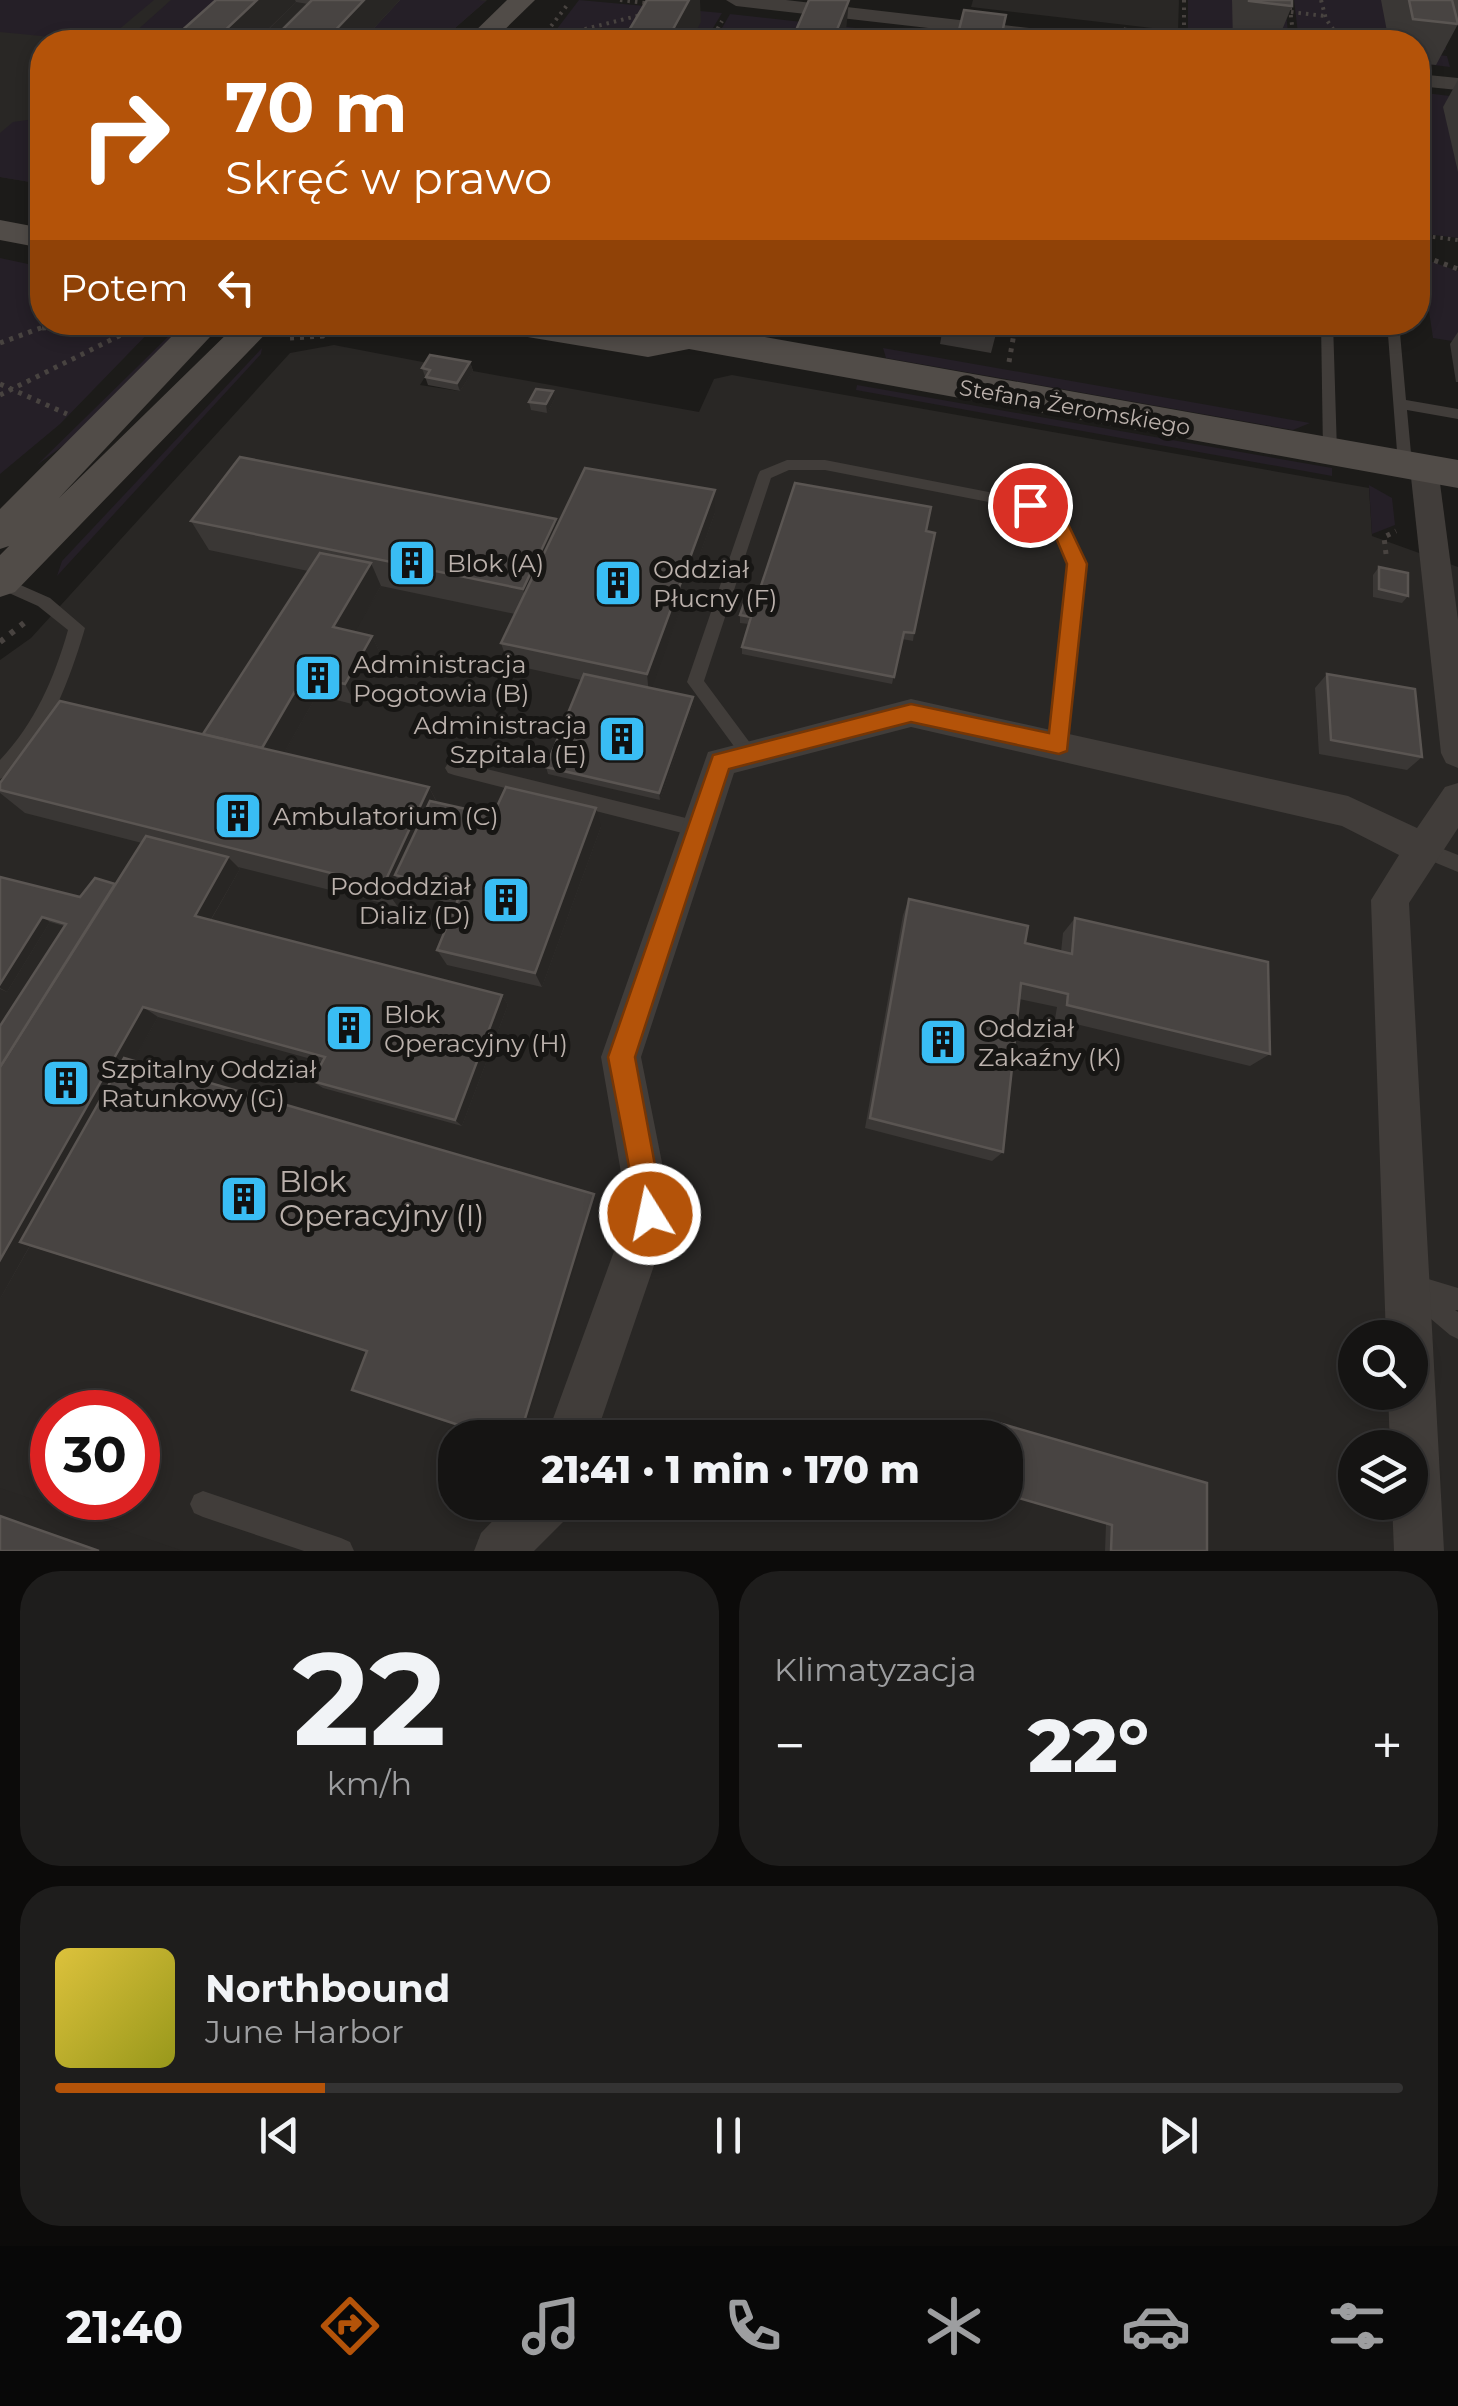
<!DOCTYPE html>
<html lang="pl">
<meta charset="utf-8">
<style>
:root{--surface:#151413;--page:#1e1d1c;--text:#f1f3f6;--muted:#9d9ea0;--line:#343333;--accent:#b45309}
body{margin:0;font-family:Montserrat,sans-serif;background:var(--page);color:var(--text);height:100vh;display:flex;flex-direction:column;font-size:38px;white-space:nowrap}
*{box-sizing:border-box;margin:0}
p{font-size:32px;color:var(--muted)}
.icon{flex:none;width:55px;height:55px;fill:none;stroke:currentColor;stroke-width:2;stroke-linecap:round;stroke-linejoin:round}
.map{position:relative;height:1551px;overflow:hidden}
.side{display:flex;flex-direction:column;gap:20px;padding:20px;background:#0c0b0a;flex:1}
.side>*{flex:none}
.top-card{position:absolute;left:30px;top:30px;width:1400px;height:305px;border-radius:40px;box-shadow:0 5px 15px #0003,0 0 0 2px var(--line);background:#b45309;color:#fff;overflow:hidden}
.tools{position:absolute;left:1338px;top:1320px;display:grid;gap:20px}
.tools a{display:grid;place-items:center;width:90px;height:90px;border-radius:50%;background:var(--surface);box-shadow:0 5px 15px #0003,0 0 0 2px var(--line);font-size:50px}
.speed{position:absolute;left:30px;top:1390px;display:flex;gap:20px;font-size:50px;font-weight:700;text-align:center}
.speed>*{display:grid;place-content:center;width:130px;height:130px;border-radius:50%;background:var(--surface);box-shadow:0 5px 15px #0003,0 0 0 2px var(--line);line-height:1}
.speed .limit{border:15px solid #d22;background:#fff;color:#111}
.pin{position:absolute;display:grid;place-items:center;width:85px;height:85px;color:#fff;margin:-42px;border:5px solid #fff;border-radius:50%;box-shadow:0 2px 10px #0007}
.me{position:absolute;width:110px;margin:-55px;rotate:350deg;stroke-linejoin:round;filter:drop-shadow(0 0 8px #0008)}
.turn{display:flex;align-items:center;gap:35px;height:210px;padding:0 30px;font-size:45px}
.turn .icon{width:130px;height:130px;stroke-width:2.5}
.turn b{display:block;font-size:70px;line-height:85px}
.then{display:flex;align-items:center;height:95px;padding:0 30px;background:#0003;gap:20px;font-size:38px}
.big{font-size:75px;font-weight:800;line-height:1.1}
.side .card{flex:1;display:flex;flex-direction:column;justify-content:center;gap:15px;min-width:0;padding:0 35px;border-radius:40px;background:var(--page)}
.side .dial{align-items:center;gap:0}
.dial b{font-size:130px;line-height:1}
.song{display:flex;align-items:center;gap:30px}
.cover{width:120px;height:120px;border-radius:15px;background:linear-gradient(135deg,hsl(50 70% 55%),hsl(60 70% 35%))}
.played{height:10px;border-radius:5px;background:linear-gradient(90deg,var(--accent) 20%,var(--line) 20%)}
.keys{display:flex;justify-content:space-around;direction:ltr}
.heat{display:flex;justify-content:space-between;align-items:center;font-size:55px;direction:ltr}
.side .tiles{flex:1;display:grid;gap:20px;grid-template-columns:1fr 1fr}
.card:last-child{grid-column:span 2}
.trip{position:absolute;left:438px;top:1420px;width:585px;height:100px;border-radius:40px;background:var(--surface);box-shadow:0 5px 15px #0003,0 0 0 2px var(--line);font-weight:800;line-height:100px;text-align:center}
.dock{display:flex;height:160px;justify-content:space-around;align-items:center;background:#080808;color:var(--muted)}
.dock .icon{width:70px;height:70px}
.dock .active{color:var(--accent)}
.dock b{font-size:45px;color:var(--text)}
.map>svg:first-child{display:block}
.built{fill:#292725;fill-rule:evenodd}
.green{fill:#251f27}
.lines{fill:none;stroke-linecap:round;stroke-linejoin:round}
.path-far2{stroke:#484340;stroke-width:4;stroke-dasharray:2.5 5;stroke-linecap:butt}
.path-far1{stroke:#484340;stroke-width:5;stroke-dasharray:4 6;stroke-linecap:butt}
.path{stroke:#484340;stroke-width:6;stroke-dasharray:5 8;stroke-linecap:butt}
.lane{fill:#413d3a;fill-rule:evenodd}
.street{fill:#413d3a;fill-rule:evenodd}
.secondary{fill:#514c48;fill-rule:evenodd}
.wall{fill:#3a3735;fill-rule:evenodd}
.shaded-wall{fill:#282624}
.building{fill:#484442;stroke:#5a5552;stroke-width:2.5}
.route{fill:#b45309;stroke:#753606;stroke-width:2.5}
.labels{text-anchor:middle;stroke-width:10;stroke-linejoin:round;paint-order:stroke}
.far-street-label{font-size:22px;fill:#bbb1ac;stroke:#171614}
.poi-label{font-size:25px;fill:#bbb1ac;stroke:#171614;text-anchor:start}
.near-poi-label{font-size:30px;fill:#bbb1ac;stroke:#171614;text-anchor:start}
</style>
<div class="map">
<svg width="1458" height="1551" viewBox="0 0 1458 1551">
<rect width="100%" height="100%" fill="#1c1b19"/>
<g class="built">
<path d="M0 0H487L439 42H42V184L0 177Z"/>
<path d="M973 0H1179L1178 31 971 7Z"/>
<path d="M334 345 433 364 420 385 459 391 473 371 699 412 714 379 732 375 1369 488 1372 536 1458 567V1551H0V660L31 638 290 353ZM1355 1338H1410V1392H1355ZM52 1412H138V1498H52ZM455 1438H1005V1502H455ZM1355 1448H1410V1502H1355Z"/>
</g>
<g class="green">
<path d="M0 0H154L104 42 0 32Z"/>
<path d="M171 0H259L214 42H124Z"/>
<path d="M400 0H478L486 1 439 42H361Z"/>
<path d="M579 0 722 13 710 33 692 32 690 36 707 39 705 42H547Z"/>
<path d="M1188 0H1285L1288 33 1271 31V36L1288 38 1289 42 1188 37Z"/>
<path d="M1294 0H1434L1446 50 1430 48V54L1447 56 1450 67 1418 63V42H1299Z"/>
<path d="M730 14 865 29 861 42H714Z"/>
<path d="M1418 92 1458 97V238L1418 233Z"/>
<path d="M42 118V184L0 177V133L13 122Z"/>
<path d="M1418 257 1458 271V342L1433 338 1429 311 1418 309Z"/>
<path d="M0 258 42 267V322L158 323 60 424 0 474Z"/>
<path d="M179 326 171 342 84 430 37 465Z"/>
<path d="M262 348 261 354 57 576 62 561Z"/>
<path d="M883 348 1310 423 1293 430 886 358Z"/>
<path d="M857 385 1332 468V476L856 390Z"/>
<path d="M1369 485 1392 498 1395 525 1372 534Z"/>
</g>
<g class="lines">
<g class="path-far2">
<path d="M620 0 654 4"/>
<path d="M1184 0V42"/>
<path d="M1289 0 1294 42"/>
<path d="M1321 0 1326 19 1342 42"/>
<path d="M1291 12 1325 16"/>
<path d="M694 34 713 37"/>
<path d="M542 38 568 4"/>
<path d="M541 40 645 14"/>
<path d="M710 42 722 21"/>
<path d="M1418 235 1458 240"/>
<path d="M1418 254 1432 259"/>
</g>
<g class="path-far1">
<path d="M1425 257 1458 269"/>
<path d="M42 328 121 322"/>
<path d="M290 338 323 336 351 322"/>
<path d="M0 343 46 326"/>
<path d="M1009 362 1016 322"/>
<path d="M0 384 67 414"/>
<path d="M0 395 147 322"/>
<path d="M1386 554 1384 537 1396 531"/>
</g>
<path class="path" d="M0 642 24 623"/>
<g class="lane">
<path d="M726 322H739L731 344 724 348 717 344Z"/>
<path d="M1321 322H1333L1337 452 1330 457 1323 452Z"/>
<path d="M1387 322H1399L1406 400 1458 409V419L1407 410 1412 464 1405 469 1398 464Z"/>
<path d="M787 460H825L1029 500 1067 525 1085 564 1065 749H1053L1050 744 1069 564 1056 532 1025 509 825 470H789L771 478 704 681 759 755 756 760H744L687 682 758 475 760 471Z"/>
<path d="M0 576 50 598 85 628C73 670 42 760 0 779V760C35 723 54 679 68 630L38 606 0 589Z"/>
<path d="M454 761 698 821 704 823 707 829 704 835 698 837 454 775 448 773 445 768 448 763Z"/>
<path d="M1423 841 1458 855V872L1417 855 1414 849 1417 843Z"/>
<path d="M1415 1275 1458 1288V1310H1455L1458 1312V1339L1450 1335 1405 1297 1402 1289 1407 1278Z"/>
<path d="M203 1491 341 1538 350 1542 354 1551H304L203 1517 194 1513 190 1504 194 1495Z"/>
</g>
<g class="street">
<path d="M726 0H786L1099 36 1109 42H1052L736 6Z"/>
<path d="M1444 0H1458V21L1448 15Z"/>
<path d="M1418 74 1458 78V90L1418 86Z"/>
<path d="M1424 458 1438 468 1458 620V768L1446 763 1441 753 1410 468Z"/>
<path d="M911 699 1348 796 1417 828 1445 787 1458 783V828L1409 903 1444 1551H1394L1392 1502H1410V1448H1390L1388 1392H1410V1338H1386L1371 900 1399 855 1342 826 911 727 734 773 641 1057 672 1213 595 1438H546L628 1213 601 1057 708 752Z"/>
<path d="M511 1502H572L565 1520 534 1551H474L481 1533Z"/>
</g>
<g class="secondary">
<path d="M507 0H535L492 42H464Z"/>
<path d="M0 220 42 228V248L0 240Z"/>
<path d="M186 322H224L59 498 239 322H277L15 592 0 597V555L9 546 0 549V509Z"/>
<path d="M487 322H574L645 334 628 322H680L1458 460V488L689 349 648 357 504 333 492 330Z"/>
</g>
</g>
<g class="wall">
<path d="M216 0H400L361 42H169ZM296 2 308 4 272 40 260 38Z"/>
<path d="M1232 0H1292V6L1277 42H1233Z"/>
<path d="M1381 0H1452L1458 24 1436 65 1418 63V42H1389Z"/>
<path d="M1458 80V172L1443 107Z"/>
<path d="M944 322H999L991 353 940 344Z"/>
<path d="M1458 332V382H1456L1450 344Z"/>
<path d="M470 362 473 371 460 391 428 385 422 368Z"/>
<path d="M554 400 547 413 531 410 529 402Z"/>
<path d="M715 490V513L651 688 693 704 660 800 548 774 546 767 581 680 508 664 501 643 515 614 381 586 354 632 372 636 382 657 356 705 317 695 284 753 429 787 437 802 493 815 601 827 542 987 447 965 437 950 456 905 405 891 398 907 238 867 240 869 211 920 502 995 508 1005 462 1126 323 1088 312 1081 322 1062 158 1017 133 1061 594 1194 596 1197 367 1351 30 1246 0 1299 64 926 50 922 7 992 0 989V877L80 897 115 884 142 843 25 813 0 793V783L203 734 308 571 209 550 191 521 557 527Z"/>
<path d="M926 531 914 633 913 641 902 639 892 684 742 654V647L749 624 740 623V615L757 598Z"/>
<path d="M1379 567 1408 596 1402 603 1373 597V575Z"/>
<path d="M1327 674 1422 757 1407 770 1319 754 1315 688Z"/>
<path d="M909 899 1025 943 1061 952 1063 933 1075 918 1270 1054 1250 1066 1055 1019 1057 1007 1019 999 1003 1152 992 1161 865 1128 903 915Z"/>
<path d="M998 1423 1002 1424 1207 1551H1105L1106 1524 1005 1438H996Z"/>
</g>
<g class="shaded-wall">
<path d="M257 0H295L296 2 255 42 222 33Z"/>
<path d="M364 0H400L361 42H324Z"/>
<path d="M689 0H700L701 22 690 42H666Z"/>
<path d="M849 0 845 42H832Z"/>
<path d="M470 362 473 371 460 391 457 383Z"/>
<path d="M553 391 554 400 547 413 546 404Z"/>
<path d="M715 490V513L649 695 647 674Z"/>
<path d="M556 519 561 548 530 617 523 589Z"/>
<path d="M371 563 381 586 345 649 333 627Z"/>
<path d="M372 636 382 657 356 705 345 684Z"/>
<path d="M305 674 317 695 274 771 260 751Z"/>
<path d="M693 697V704L660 800 659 793Z"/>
<path d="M429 787 441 811 395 875 405 891 398 907 383 886Z"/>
<path d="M596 808 601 827 542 987 535 973Z"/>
<path d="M228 857 240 869 207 926 195 916Z"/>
<path d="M42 917 50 922 7 992 0 988V984Z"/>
<path d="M502 995 508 1005 462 1126 455 1120Z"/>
<path d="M143 1007 158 1017 0 1299V1260Z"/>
<path d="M594 1194 596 1197 522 1438H519Z"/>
<path d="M0 1488 183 1551H99L0 1516Z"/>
</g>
<g class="building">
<path d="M216 0H257L222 33 272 40 312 0H364L324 42H169Z"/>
<path d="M647 0H689L666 42H622Z"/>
<path d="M809 0H849L832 42H791Z"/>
<path d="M1249 0H1292V6L1249 1Z"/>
<path d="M1409 0H1452L1458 24 1413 19Z"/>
<path d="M964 10 1006 15 1000 42H956Z"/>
<path d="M1125 29 1168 34 1167 42H1123Z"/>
<path d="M430 355 470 362 457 383 426 377 430 370 422 368Z"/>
<path d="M536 389 553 391 546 404 529 402Z"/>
<path d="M240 457 556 519 523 589 191 521Z"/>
<path d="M585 468 715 490 647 674 501 643Z"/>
<path d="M795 483 931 507 926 531 935 533 914 633 904 632 894 677 742 647 751 617 740 615 747 595 757 598Z"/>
<path d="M320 553 371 563 333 627 372 636 345 684 305 674 262 748 203 734Z"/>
<path d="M1379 567 1408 573V596L1379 589Z"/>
<path d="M584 674 693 697 659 793 546 767Z"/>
<path d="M1327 674 1415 689 1422 757 1331 740Z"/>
<path d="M60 701 429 787 383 886 0 790V783Z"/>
<path d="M506 787 596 808 535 973 437 950 461 892 395 875 430 801 493 815Z"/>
<path d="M146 836 228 857 195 916 502 995 455 1120 312 1081 325 1057 143 1007 0 1260V1067Z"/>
<path d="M0 877 80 897 95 878 115 884 0 1067V1026L66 924 42 917 0 984Z"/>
<path d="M909 899 1028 926 1025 943 1072 954 1075 918 1268 962 1270 1054 1067 1005 1068 994 1021 983 1003 1152 870 1118Z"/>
<path d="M124 1058 594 1194 519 1438H498L352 1390 367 1351 20 1242Z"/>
<path d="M1002 1424 1207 1483V1551H1111L1112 1525 1005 1494V1438H1001Z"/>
<path d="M0 1516 99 1551H0Z"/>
</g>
<path class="route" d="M1030 498 1068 524 1087 564 1067 751 1059 754 911 722 729 769 635 1057 664 1214 660 1224 650 1228 640 1224 608 1057 713 755 911 704 1049 733 1067 564 1054 533 1020 505Z"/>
<defs>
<g id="building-square" transform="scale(2.5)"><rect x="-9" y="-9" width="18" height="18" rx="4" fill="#39bdf4" stroke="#171614"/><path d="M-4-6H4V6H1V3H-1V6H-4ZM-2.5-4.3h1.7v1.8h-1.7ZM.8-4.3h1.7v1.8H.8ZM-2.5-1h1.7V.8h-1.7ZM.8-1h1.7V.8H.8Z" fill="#111"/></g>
</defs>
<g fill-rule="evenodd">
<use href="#building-square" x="412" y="563"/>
<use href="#building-square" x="618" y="583"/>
<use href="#building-square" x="318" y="678"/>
<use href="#building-square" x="622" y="739"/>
<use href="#building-square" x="238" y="816"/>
<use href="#building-square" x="506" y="900"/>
<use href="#building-square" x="349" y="1028"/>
<use href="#building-square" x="943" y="1042"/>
<use href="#building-square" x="66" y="1083"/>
<use href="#building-square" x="244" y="1199"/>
</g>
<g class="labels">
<g class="far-street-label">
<text transform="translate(1075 407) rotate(10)" y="8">Stefana Żeromskiego</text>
</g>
<g class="poi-label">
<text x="447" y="572">Blok (A)</text>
<text x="653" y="578">Oddział<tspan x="653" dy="29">Płucny (F)</tspan></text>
<text x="353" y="673">Administracja<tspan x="353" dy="29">Pogotowia (B)</tspan></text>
<text x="587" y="734" text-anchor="end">Administracja<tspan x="587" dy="29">Szpitala (E)</tspan></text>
<text x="273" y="825">Ambulatorium (C)</text>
<text x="471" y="895" text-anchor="end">Pododdział<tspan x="471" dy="29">Dializ (D)</tspan></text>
<text x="384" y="1023">Blok<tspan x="384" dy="29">Operacyjny (H)</tspan></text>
<text x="978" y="1037">Oddział<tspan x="978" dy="29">Zakaźny (K)</tspan></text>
<text x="101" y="1078">Szpitalny Oddział<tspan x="101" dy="29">Ratunkowy (G)</tspan></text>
</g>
<g class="near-poi-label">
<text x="279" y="1192">Blok<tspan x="279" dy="34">Operacyjny (I)</tspan></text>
</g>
</g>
</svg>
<div class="tools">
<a><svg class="icon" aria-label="search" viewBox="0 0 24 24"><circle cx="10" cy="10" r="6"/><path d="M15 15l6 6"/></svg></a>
<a><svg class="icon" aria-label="layers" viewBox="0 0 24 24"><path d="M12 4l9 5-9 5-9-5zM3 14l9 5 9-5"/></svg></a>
</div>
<div class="speed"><div class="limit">30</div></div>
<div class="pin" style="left:1030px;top:505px;background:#d93025"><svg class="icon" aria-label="arrive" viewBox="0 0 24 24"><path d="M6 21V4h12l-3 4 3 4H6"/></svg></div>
<svg class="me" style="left:650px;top:1214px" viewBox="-20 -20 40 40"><circle r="17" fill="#b45309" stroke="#fff" stroke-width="3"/><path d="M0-11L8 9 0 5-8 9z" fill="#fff"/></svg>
<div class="trip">21:41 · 1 min · 170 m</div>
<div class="top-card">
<div class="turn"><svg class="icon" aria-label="right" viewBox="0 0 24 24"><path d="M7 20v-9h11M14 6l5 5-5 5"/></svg><div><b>70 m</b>Skręć w prawo</div></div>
<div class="then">Potem<svg class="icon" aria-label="left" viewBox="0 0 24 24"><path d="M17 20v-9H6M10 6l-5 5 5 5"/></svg></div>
</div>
</div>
<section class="side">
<div class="tiles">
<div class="card dial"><b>22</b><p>km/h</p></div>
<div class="card"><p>Klimatyzacja</p>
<div class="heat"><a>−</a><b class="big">22°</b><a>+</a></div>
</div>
<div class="card">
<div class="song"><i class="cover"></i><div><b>Northbound</b><p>June Harbor</p></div></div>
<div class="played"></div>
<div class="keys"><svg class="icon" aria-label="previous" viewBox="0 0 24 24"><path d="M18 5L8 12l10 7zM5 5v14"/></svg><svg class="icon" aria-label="pause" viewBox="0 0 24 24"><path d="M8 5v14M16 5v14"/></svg><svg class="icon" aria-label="next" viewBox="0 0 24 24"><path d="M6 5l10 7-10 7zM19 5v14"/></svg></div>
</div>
</div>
</section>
<nav class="dock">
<b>21:40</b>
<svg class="icon active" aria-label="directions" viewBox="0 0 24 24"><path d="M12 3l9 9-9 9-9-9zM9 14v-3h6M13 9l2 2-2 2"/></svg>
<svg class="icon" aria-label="music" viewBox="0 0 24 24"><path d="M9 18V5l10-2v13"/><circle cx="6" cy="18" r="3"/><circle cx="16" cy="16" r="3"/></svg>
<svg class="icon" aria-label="phone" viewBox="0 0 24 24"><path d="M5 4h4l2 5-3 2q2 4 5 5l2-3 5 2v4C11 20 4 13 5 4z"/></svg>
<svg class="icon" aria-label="climate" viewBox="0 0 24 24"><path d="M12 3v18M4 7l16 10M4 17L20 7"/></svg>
<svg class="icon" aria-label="car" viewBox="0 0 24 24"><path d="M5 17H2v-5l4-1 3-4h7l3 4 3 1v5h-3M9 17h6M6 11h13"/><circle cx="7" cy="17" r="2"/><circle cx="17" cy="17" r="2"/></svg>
<svg class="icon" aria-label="filters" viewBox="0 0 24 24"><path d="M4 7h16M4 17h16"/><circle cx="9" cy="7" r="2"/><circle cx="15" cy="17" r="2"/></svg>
</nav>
